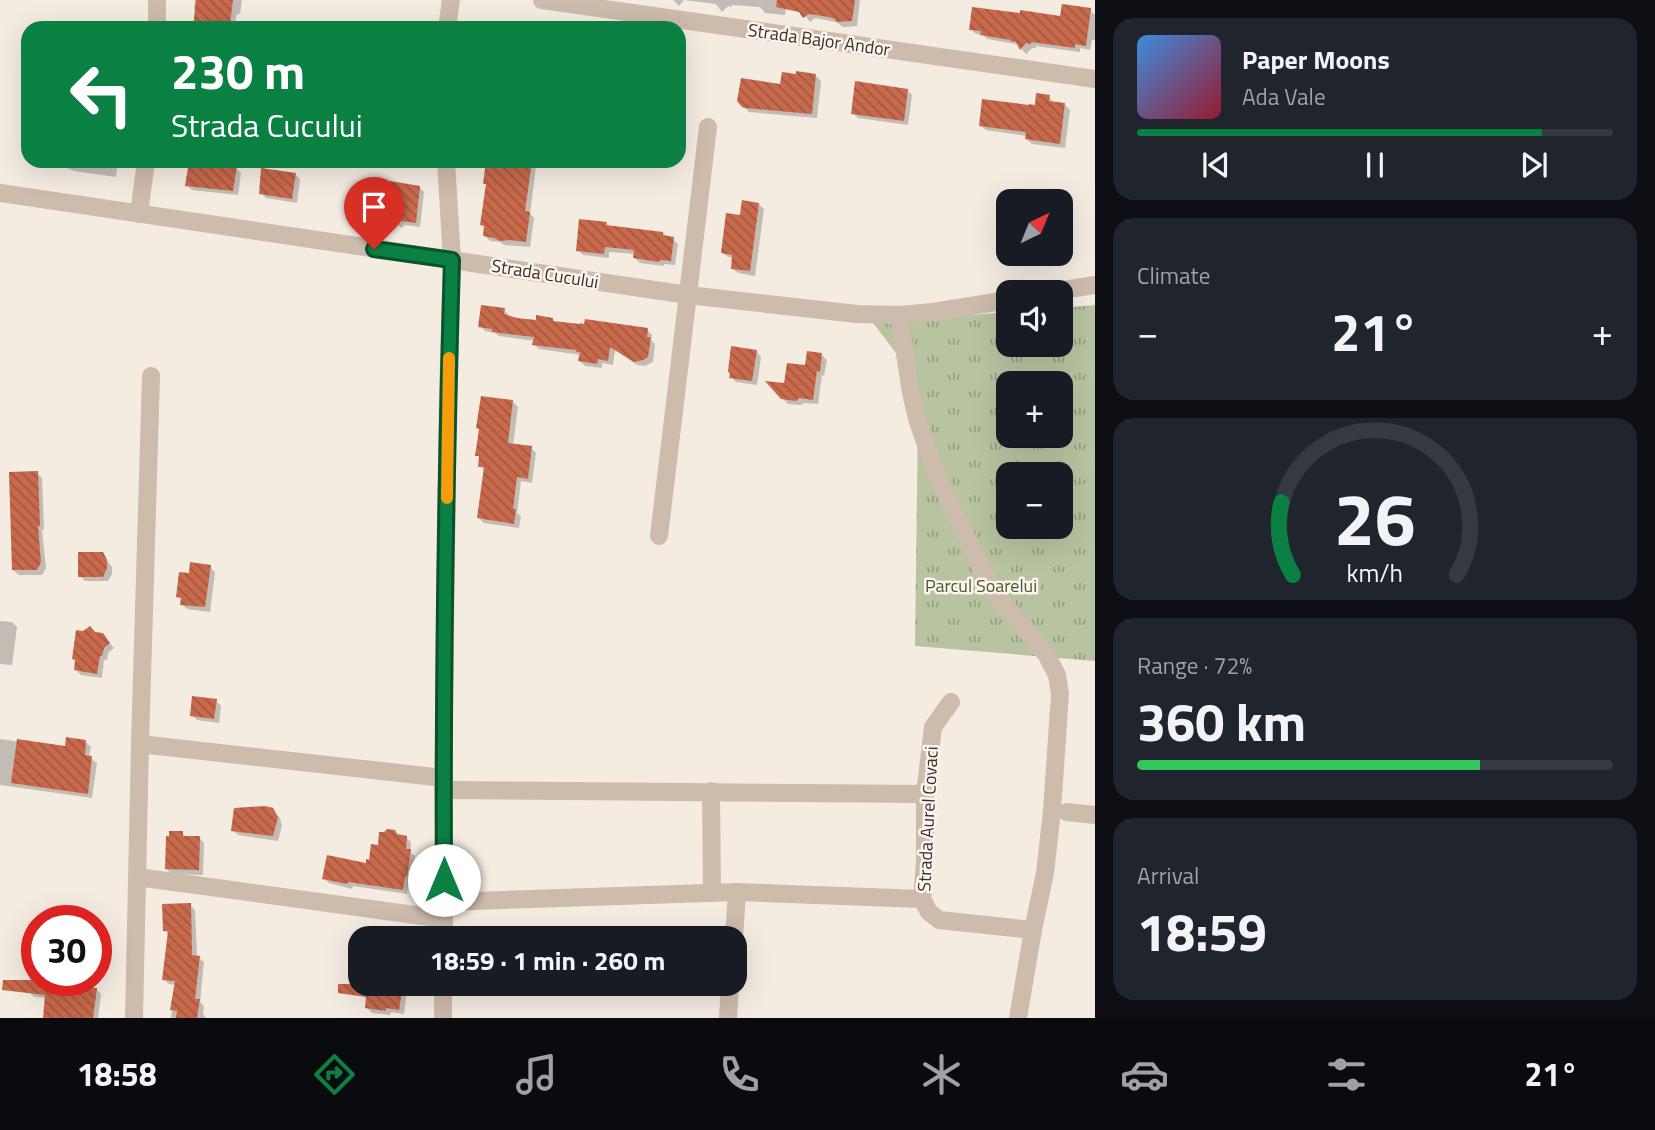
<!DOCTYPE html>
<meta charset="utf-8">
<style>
:root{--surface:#171b24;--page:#20242c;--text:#f1f3f6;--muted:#9ea1a6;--line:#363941;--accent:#0b8043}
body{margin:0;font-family:"Titillium Web",sans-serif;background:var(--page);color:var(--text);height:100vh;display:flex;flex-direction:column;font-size:26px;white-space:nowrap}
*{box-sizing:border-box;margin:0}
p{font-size:23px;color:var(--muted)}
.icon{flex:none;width:38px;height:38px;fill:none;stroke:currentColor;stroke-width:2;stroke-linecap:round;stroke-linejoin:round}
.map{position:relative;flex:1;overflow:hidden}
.drawer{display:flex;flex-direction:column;gap:18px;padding:18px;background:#0d0f14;width:560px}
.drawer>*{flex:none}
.guide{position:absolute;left:21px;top:21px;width:665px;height:147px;border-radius:21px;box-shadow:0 7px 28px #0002;background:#0b8043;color:#fff;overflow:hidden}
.needle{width:46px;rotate:43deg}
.fabs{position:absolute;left:996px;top:189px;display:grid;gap:14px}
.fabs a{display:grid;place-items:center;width:77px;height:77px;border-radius:14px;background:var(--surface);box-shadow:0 7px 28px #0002;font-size:35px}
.speed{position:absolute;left:21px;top:905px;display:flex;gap:14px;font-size:35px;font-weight:700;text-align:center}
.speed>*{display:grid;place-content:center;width:91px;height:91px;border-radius:50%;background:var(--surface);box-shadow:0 7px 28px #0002;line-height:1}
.speed .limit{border:10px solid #d22;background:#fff;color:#111}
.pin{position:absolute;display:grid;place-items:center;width:60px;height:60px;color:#fff;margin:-72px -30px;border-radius:50% 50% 50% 0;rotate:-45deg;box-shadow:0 0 7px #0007}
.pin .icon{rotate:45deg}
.me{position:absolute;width:77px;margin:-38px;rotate:0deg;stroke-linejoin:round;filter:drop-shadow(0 0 5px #0008)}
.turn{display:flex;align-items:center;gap:24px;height:147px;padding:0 35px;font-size:32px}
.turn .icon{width:91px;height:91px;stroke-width:2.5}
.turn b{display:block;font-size:49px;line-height:60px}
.big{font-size:52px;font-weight:700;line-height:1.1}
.drawer .widget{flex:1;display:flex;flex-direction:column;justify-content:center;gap:10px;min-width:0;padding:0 24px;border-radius:21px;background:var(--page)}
.drawer .dial{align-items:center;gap:0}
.dial svg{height:182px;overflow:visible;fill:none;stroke:var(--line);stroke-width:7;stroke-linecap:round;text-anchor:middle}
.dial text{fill:var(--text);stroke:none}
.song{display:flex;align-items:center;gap:21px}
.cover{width:84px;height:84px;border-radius:10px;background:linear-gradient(135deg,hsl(210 70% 55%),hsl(350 70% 35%))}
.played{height:7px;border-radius:4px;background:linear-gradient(90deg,var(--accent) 85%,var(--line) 85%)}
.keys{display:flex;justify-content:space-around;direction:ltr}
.heat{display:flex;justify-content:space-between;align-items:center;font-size:38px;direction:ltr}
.charge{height:10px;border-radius:5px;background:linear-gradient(90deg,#34c759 72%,var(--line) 0)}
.trip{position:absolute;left:348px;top:926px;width:399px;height:70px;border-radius:21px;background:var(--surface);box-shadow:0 7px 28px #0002;font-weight:700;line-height:70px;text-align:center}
.dock{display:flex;height:112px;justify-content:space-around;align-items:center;background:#090b0e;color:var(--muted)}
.dock .icon{width:49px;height:49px}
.dock .active{color:var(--accent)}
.dock b{font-size:32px;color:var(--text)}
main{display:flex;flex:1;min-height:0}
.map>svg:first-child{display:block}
.grass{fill:url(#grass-tufts);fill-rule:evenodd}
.shadow{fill:#0003}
.building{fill:url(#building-back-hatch)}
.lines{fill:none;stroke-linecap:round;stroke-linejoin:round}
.minor{stroke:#cdbbac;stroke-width:18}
.route-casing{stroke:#07532c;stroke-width:18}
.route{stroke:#0b8043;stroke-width:12}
.slow{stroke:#f59e0b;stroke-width:12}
.labels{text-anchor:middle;stroke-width:5;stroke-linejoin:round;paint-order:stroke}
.street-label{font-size:18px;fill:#3b302b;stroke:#fbf5ee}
.park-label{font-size:18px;fill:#4a5a2e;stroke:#fbf5ee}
</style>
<main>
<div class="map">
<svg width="1095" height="1018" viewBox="0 0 1095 1018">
<defs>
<pattern id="grass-tufts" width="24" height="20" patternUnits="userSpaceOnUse" patternTransform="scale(1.75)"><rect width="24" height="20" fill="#b8c4a0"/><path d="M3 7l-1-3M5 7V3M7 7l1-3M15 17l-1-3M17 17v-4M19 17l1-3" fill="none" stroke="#97a083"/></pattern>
<pattern id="building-back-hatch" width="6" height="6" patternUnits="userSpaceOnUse" patternTransform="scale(1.75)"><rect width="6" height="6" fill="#c8694b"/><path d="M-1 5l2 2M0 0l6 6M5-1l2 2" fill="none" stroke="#a4573f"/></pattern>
</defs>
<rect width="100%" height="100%" fill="#f4ebe1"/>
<path class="grass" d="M1095 305V661L915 646 918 416 903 362 873 323 1008 312V345H1060L1061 308ZM1008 383H1060V436H1008ZM1008 474H1060V527H1008Z"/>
<g class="shadow">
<path d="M195 0H242L240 14H237L234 28H196L194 26 196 12 194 9Z"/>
<path d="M673 0H684L679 6Z"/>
<path d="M684 0H787L785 15 765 13 760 7 732 5V7L728 6 722 12 716 4Z"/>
<path d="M793 0H860L857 26 843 27 836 22 815 18 810 22Z"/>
<path d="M1090 10 1095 15V40H1092L1090 50 1080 48V52L1036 46V48H1032L1026 54 1019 46 1016 44 987 39 983 35 976 34 971 29 1062 18Z"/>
<path d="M815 75 821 81 817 118 749 112 738 101Z"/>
<path d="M907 90 912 95 908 125 858 118 853 113Z"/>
<path d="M1049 97 1054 103 1064 104 1070 110 1065 148 1032 144 1026 139 1027 136 986 130 980 125 1036 107Z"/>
<path d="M62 161H118L116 177 74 171 67 168 62 163Z"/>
<path d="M190 161H211L210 164 236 168 241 173 238 195 192 190 187 185Z"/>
<path d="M488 161H533V164L536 167 530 214 534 218 530 247 504 245 500 242 490 241 485 236 486 228 482 224 488 186 485 183Z"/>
<path d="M295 174 300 179 297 203 266 198 261 193Z"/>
<path d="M419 187 424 192 420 227 405 225 401 228 397 224 390 223 385 217Z"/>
<path d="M759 204 764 209 755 276 738 273 732 268 734 258 728 257 722 252 742 217Z"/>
<path d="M606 223 610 227 663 233 667 238 673 239 678 244 675 265 664 264V266L640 263 635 258V254L609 252V258L583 255 578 250Z"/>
<path d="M504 310 509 315V317L537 322 552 319 556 323 647 330 652 335 651 340 655 344 653 362 645 366 637 365 615 350 613 365 602 363V368L585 366 580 361 581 355 539 349 534 344 535 341 499 336 495 333 485 331 480 326Z"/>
<path d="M756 351 761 357 757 385 736 382 731 377Z"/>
<path d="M822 355 827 360 824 376 822 375 818 404 804 403 801 405 788 404 770 384 785 385Z"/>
<path d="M513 402 518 407 513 445 531 448 536 453 532 483 521 481 517 513 521 516 519 528 484 523 479 518 485 471 480 466 481 459 477 455Z"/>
<path d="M37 473 42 478 44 530H42L46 568 42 575H19L13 570Z"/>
<path d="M102 554 112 567V574L108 581H85L80 576Z"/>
<path d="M210 567 215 572 210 612 187 609 182 604V600L178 596 190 575Z"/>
<path d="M0 621 12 622 17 627 12 665 0 664Z"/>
<path d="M108 641 114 648 108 653 107 660H104L102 678 81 675 76 670Z"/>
<path d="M216 701 221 706 219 723 197 720 192 715Z"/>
<path d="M0 739 66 748 86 742 91 747 89 757 97 763 92 798 0 785Z"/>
<path d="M270 808 280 818 282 826 278 841 238 835 233 830Z"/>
<path d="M182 833 187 838H199L204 843 203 875 172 874 166 869Z"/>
<path d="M399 836 406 837 411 843 410 852 415 856 412 881 409 880 407 894 353 886 352 889 329 883 324 878 367 865 379 846Z"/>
<path d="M190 905 195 910 197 957 204 962 200 1002 204 1006 203 1014 206 1018H171L176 985 169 984 164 979 169 935 165 931Z"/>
<path d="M30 973 37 974V980H87L91 985V989H96L101 994 98 1018H44L47 998 34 997 29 992Z"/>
<path d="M367 984H408L404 1014 391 1012 390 1015 372 1013 367 1008 368 998 365 996Z"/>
</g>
<g class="building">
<path d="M196 0H233L230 24H225L224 28 193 27Z"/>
<path d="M777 0H855L852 21 836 22 835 19 829 17 809 14 803 18 799 12 776 7Z"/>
<path d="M1062 4 1091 8 1086 46 1075 44V48L1031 42V44L1026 43 1020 50 1016 42 1010 41 1011 40 980 35 981 31 969 30 972 7 1020 13V10L1060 16Z"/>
<path d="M796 71 816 74 812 114 745 108 742 107 737 101 741 78 780 84 782 72 796 74Z"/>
<path d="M855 81 908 89 904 121 851 114Z"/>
<path d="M1036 93 1050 95 1049 101 1065 103 1060 144 1025 139 1026 132 979 126 982 99 1029 105V104L1035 105Z"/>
<path d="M189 161H200L237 166 233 191 185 186Z"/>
<path d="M486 161H532L525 211 530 212 526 242 510 240 500 241 494 238 483 236 484 226 480 225 486 184H483Z"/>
<path d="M261 168 296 173 292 199 259 194Z"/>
<path d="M390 181 420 186 416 223 400 221 395 224 391 219 383 218Z"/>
<path d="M742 200 759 203 750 271 731 269 732 255 721 253 726 213 740 215Z"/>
<path d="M579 219 607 222 606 225 663 232V235L674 237 671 261 660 260 659 262 633 258 634 250 605 247 604 254 576 251Z"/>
<path d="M481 305 505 308 504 314 517 318 536 320V315L553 318V321L580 324V323L584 324 585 319 648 328 647 337H651L648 357 643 360 634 362 610 347 608 361 598 359 597 364 578 361 580 352H576V350L532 345 534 337 492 332V329L478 327Z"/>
<path d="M731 346 757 350 752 381 729 378 730 374 728 371Z"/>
<path d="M807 351 822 353 820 372 817 371 813 400 799 398 796 401 781 399 765 381 784 383 787 363 805 365Z"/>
<path d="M481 396 513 400 508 443 532 446 528 479 517 477 513 509H516L514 524 477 518 484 467H478L479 456H475L479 429 476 428Z"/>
<path d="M38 471 40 526H38L41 562 37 570H12L9 472Z"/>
<path d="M78 552H103L107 560V568L103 577H78Z"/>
<path d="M190 562 211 565 205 607 180 605 181 598 176 597 179 572 189 573Z"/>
<path d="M90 626 95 632 103 633 110 643 104 648 102 656H100L97 674 74 670 75 660 72 659 76 630 83 631Z"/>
<path d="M192 696 217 699 214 719 190 716Z"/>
<path d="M66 737 86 740 85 755 92 756 88 794 11 783 17 739 65 746Z"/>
<path d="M265 806 273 808 278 817 273 836 231 831 234 808Z"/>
<path d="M387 829 395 830 397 834 407 836 406 849H411L407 877 405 876 403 890 348 882 347 884 322 879 327 855 366 863V859L369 860 371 844 378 845 379 832H384Z"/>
<path d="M169 831H183V836H200L199 870 165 869 166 836H169Z"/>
<path d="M191 903 192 955 200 956 195 999H200L197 1018H176L177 1011 170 1010 175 981 162 980 168 931H163L162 904Z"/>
<path d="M3 980H87L86 987 97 988 93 1018H43L45 995 2 990Z"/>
<path d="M338 984H403L399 1010 386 1008V1011L365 1008 366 997 338 993Z"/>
</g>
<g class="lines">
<g class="minor">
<path d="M157 0V28"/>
<path d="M542 0 1095 79"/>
<path d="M447 28 451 0"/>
<path d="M0 193 688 295 857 314 899 315 933 312 1008 300"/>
<path d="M139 214 146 161"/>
<path d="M1051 292 1095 285"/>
<path d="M899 315 911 393 918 422 937 475 983 571 996 595 1046 654 1057 675 1060 694 1052 811 1045 873 1033 930"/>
<path d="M659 536 708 127"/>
<path d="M951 702 933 727 925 794V861L922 899 929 912 939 920 1033 930 1018 1018"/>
<path d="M140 744 444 778"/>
<path d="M443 790 925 794"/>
<path d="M711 791 712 893"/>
<path d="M1067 812 1095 815"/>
<path d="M137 877 444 919"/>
<path d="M444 902 737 892 922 899"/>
<path d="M444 938 443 790 448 395 452 260 446 161"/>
<path d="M734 938 737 892"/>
<path d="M134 1018 140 744 151 376"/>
<path d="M443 1018V984"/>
<path d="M728 1018 730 984"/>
</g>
</g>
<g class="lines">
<g class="route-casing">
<path id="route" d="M374 249 452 260C446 467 443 673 444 880"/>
</g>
<use href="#route" class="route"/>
<path class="slow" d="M447 498 449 358"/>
</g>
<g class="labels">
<g class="street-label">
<text transform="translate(819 40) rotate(8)" y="6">Strada Bajor Andor</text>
<text transform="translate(545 274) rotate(9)" y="6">Strada Cucului</text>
<text transform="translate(928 819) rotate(-87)" y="6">Strada Aurel Covaci</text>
</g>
<g class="park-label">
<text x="981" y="592">Parcul Soarelui</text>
</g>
</g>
</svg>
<div class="fabs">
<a><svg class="needle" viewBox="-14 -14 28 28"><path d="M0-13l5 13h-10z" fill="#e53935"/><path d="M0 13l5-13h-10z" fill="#9ea1a6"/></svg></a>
<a><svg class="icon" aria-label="sound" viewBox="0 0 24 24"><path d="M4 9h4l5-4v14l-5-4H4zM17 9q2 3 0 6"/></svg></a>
<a>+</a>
<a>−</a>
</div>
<div class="speed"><div class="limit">30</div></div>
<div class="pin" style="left:374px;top:249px;background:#d93025"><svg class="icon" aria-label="arrive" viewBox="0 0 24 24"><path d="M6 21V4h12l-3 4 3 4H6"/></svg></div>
<svg class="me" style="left:444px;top:880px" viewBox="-20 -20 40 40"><circle r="19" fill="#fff"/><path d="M0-13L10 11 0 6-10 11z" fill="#0b8043"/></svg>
<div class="trip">18:59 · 1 min · 260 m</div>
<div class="guide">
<div class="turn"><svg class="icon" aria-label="left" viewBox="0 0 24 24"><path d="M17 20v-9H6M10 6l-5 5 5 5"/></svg><div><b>230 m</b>Strada Cucului</div></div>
</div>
</div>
<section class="drawer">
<div class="widget">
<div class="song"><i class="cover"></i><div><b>Paper Moons</b><p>Ada Vale</p></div></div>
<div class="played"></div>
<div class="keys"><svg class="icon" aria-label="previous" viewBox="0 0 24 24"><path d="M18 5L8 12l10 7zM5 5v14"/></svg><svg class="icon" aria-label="pause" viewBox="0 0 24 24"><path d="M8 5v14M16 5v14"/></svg><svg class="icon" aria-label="next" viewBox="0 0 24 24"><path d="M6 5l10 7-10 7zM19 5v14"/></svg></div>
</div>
<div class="widget"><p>Climate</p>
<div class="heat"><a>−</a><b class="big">21°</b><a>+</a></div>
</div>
<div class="widget dial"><svg viewBox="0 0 100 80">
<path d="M14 69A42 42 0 1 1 86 69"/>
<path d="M14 69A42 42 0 0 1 9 37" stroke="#0b8043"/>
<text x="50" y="56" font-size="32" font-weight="700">26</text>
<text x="50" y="72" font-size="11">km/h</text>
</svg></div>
<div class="widget"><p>Range · 72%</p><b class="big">360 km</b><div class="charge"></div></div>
<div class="widget"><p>Arrival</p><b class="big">18:59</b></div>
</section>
</main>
<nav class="dock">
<b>18:58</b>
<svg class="icon active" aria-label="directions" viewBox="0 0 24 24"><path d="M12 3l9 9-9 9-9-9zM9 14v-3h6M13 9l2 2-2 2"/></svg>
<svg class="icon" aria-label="music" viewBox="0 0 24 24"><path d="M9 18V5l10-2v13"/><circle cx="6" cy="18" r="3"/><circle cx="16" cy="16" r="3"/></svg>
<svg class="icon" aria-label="phone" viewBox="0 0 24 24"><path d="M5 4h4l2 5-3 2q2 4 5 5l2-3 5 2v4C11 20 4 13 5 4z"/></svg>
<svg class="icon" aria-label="climate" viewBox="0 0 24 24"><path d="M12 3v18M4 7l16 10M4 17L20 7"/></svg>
<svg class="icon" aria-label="car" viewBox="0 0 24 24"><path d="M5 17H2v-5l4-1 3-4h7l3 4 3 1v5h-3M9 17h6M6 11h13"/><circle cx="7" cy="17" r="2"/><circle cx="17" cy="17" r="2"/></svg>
<svg class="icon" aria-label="filters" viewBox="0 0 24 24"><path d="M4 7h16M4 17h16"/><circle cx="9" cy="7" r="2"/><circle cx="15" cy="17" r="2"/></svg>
<b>21°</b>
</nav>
